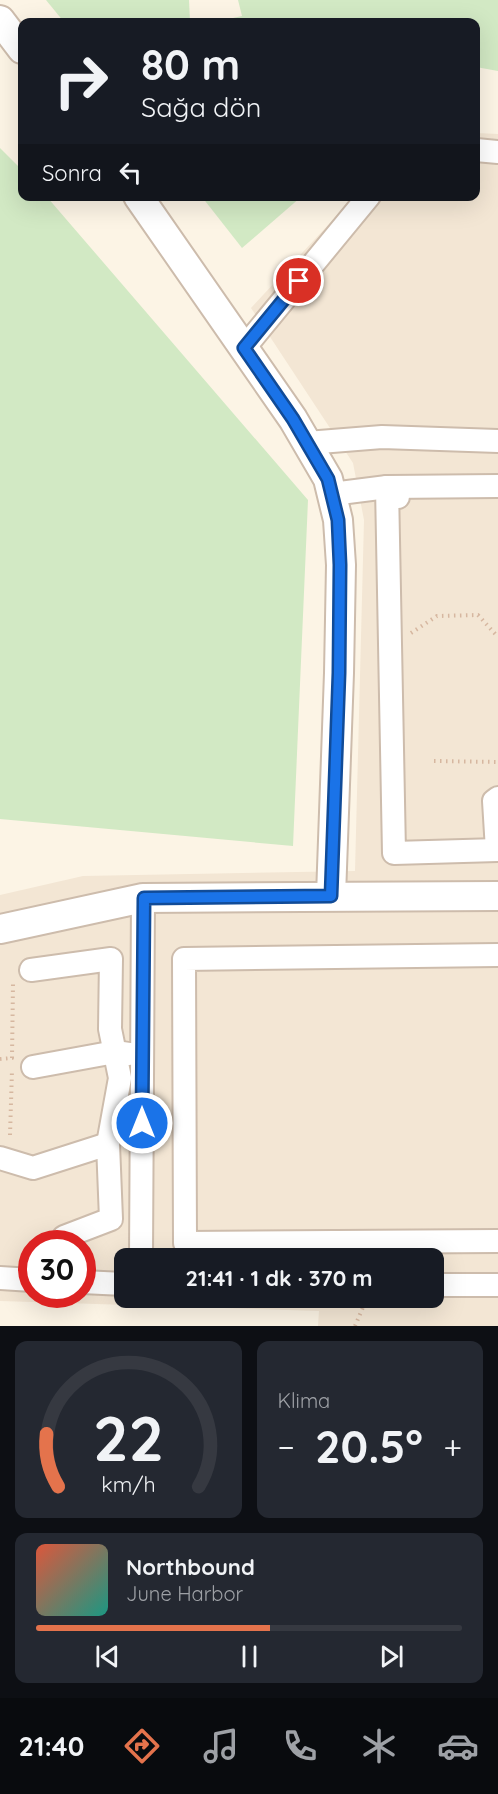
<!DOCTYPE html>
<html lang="tr">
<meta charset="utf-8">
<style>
:root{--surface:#171b24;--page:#242831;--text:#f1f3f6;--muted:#9ea1a6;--line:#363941;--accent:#e4734c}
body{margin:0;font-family:Quicksand,sans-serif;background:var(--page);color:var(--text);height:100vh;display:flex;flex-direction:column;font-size:22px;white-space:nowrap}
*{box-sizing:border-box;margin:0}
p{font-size:20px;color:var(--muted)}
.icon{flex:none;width:33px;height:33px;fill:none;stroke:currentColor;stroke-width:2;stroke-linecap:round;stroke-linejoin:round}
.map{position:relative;height:1326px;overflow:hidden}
.side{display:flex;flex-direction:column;gap:15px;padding:15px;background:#0d0f14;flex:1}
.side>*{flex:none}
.banner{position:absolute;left:18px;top:18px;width:462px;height:183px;border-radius:12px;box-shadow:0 6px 24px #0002;background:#171b24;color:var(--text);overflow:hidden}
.speed{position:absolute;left:18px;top:1230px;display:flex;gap:12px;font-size:30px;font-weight:700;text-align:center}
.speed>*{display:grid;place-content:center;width:78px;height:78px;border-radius:50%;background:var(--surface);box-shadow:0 6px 24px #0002;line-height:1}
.speed .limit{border:9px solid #d22;background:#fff;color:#111}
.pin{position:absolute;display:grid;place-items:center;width:51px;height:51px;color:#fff;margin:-26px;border:3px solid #fff;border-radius:50%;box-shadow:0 2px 6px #0007}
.me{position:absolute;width:66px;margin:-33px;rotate:0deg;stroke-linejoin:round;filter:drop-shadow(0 0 4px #0008)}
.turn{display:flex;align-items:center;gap:21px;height:126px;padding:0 24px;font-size:27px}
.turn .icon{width:78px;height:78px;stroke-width:2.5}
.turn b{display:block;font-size:42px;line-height:51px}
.then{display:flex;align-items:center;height:57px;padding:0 24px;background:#0003;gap:12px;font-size:22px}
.big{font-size:45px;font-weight:700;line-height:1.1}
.side .widget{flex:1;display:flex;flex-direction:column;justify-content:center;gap:9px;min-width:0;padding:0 21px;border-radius:12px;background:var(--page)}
.side .dial{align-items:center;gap:0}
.dial svg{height:156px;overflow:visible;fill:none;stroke:var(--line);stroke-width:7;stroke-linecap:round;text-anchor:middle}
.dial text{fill:var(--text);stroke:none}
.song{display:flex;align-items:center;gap:18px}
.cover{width:72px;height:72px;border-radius:9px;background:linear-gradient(135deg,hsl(10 70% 55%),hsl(170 70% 35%))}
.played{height:6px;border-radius:3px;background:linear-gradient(90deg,var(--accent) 55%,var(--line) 55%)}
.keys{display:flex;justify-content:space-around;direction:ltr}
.heat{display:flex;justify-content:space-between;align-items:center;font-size:33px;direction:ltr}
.side .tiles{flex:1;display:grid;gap:15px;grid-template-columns:1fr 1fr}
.widget:last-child{grid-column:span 2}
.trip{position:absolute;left:114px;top:1248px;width:330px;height:60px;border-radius:12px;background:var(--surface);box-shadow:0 6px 24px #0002;font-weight:700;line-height:60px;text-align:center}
.dock{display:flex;height:96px;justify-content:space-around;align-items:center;background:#090b0e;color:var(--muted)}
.dock .icon{width:42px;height:42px}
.dock .on{color:var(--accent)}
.dock b{font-size:27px;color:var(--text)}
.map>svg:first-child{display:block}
.residential{fill:#f3e6d4;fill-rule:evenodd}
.green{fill:#d2e9c4}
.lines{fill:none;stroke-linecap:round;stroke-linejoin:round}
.minor-casing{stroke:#cdbcac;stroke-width:26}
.tertiary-casing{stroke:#cdbcac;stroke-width:32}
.path{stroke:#d6b7a0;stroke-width:4;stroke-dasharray:1.5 4.5;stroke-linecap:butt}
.minor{stroke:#fff;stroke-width:22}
.tertiary{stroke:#fff;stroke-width:28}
.route-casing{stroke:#114b97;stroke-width:15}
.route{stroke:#1a73e8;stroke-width:10}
</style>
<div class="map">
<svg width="498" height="1326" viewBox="0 0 498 1326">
<rect width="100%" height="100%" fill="#fcf4e5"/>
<path class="residential" d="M476 133 498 134V1326H318L319 1311 0 1301V895L83 876 355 871 364 520 353 463 251 308 354 197 476 196ZM32 1244H82V1294H32ZM124 1258H434V1298H124Z"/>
<g class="green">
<path d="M46 0H189L190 22H64Z"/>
<path d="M238 0H498V71L476 67V22H215L242 16Z"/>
<path d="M0 148 22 170V196L47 197 308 500 293 846 0 819Z"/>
<path d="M202 197H301L242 248Z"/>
</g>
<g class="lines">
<g class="minor-casing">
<g id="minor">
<path d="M476 150 498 152"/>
<path d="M244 348 369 196"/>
<path d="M307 443 382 437 498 441"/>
<path d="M498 486 387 487 394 853 498 850"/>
<path d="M332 494 387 487 398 497"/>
<path d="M497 850 494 801 498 798"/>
<path d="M498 955 184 959 185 1243 498 1241"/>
<path d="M31 970 111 959 110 1029 120 1078 108 1144"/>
<path d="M33 1067 115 1052 129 1054"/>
<path d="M0 1158 33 1168 108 1144 111 1219 64 1237"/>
<path d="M141 1258 143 898"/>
<path d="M0 1278 32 1280"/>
<path d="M82 1282 124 1284"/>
<path d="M434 1285H498"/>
</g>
</g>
<g class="tertiary-casing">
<g id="tertiary">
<path d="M0 20 22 49"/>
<path d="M138 196 293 419 328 479 338 520 341 565 339 673 331 896"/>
<path d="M0 929 143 898 498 896"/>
</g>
</g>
<g class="path">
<path d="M411 633 437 616 478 615 498 637"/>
<path d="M434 761 498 762"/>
<path d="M0 1059 12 1058 13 984"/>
<path d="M10 1135 12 1070"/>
<path d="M355 1326 367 1298"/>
</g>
<use href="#minor" class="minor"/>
<use href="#tertiary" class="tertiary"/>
</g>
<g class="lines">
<g class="route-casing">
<path id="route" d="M142 1123 144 898 331 896 339 673 340 565 338 520 328 479 293 419 244 348 299 281"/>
</g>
<use href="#route" class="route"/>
</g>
</svg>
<div class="speed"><div class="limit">30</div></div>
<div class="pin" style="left:299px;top:281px;background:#d93025"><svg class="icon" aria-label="arrive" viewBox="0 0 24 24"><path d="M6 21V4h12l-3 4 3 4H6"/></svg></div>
<svg class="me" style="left:142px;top:1123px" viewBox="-20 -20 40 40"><circle r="17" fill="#1a73e8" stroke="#fff" stroke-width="3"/><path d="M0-11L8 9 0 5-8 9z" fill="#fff"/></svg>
<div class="trip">21:41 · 1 dk · 370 m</div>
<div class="banner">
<div class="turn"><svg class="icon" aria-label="right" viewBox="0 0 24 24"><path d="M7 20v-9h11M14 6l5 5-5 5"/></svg><div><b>80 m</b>Sağa dön</div></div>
<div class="then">Sonra<svg class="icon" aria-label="left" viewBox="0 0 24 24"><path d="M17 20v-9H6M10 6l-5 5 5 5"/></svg></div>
</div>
</div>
<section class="side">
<div class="tiles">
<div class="widget dial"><svg viewBox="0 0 100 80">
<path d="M14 69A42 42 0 1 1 86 69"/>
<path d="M14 69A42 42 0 0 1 8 42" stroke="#e4734c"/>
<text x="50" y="56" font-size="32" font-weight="700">22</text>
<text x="50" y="72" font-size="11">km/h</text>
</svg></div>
<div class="widget"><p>Klima</p>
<div class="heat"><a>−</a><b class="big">20.5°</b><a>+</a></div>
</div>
<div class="widget">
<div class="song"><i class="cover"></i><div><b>Northbound</b><p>June Harbor</p></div></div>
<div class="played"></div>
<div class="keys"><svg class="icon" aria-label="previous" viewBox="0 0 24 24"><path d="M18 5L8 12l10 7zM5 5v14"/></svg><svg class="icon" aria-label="pause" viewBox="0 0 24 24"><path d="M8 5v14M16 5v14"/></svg><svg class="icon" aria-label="next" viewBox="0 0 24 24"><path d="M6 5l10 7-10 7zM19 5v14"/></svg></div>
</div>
</div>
</section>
<nav class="dock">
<b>21:40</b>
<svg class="icon on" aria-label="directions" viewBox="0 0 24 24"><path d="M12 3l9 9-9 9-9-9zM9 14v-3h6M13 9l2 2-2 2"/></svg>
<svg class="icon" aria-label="music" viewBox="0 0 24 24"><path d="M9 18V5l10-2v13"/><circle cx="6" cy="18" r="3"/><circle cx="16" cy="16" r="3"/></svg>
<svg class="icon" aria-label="phone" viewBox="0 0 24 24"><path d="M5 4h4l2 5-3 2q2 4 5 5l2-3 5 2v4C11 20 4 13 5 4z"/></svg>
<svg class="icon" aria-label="climate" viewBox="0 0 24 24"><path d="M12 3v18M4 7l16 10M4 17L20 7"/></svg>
<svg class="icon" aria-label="car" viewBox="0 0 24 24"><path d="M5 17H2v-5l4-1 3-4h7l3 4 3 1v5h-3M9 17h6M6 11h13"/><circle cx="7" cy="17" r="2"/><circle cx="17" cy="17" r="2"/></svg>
</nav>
